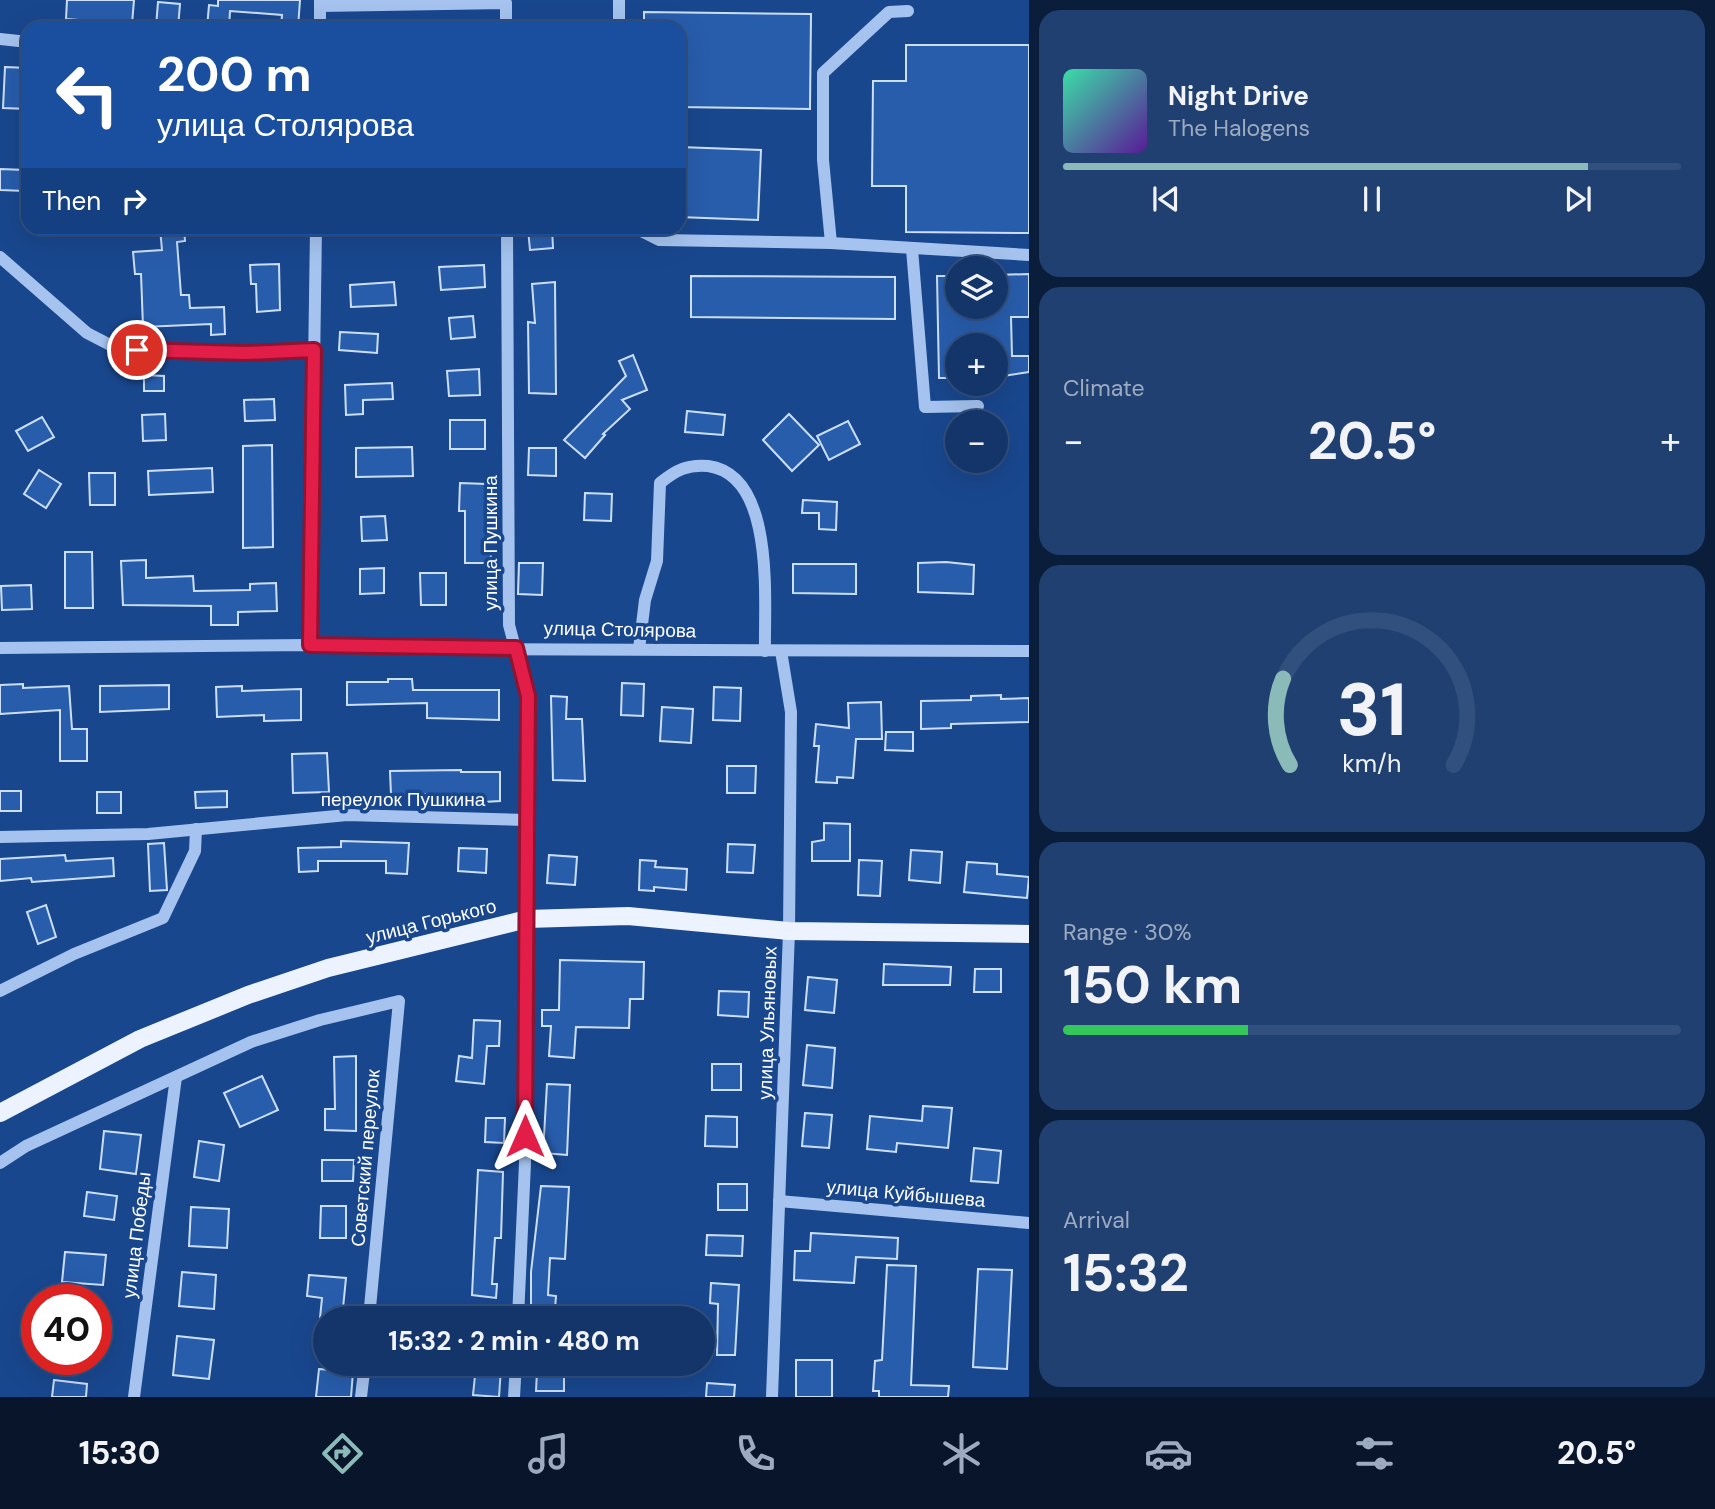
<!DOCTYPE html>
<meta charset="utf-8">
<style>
:root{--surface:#13356a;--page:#204072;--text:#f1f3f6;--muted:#9dabc1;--line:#32507e;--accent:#8bbbb9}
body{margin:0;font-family:"DM Sans",sans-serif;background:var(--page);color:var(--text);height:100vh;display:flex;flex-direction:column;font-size:26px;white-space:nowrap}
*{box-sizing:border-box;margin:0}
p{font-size:23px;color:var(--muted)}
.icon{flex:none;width:38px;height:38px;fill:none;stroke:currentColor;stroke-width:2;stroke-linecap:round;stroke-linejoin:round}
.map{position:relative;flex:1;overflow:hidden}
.panel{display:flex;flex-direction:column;gap:10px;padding:10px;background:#0a1d3a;width:686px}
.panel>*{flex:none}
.hud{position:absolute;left:21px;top:21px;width:665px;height:214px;border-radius:21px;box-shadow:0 7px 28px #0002,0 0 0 2px var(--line);background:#1a4fa0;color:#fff;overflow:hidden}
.fabs{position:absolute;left:945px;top:256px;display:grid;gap:14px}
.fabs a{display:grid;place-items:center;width:63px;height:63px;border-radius:50%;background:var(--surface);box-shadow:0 7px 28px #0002,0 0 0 2px var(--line);font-size:35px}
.speed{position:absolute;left:21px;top:1284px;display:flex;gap:14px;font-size:35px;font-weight:700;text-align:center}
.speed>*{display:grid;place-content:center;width:91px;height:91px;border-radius:50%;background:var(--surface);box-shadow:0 7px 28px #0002,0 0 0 2px var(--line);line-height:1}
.speed .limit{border:10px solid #d22;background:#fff;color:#111}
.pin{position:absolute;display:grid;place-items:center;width:60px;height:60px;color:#fff;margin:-30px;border:4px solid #fff;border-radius:50%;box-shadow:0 2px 7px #0007}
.me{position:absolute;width:77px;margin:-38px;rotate:0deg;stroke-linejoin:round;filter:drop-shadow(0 0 5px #0008)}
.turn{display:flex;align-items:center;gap:24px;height:147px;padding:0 21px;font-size:32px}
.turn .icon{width:91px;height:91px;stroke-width:2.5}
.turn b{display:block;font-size:49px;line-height:60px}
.then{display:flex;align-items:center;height:66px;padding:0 21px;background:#0003;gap:14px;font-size:26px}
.big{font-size:52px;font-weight:700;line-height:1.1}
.panel .card{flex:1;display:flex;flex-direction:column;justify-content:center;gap:10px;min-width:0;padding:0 24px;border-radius:21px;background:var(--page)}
.panel .dial{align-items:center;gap:0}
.dial svg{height:182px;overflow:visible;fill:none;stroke:var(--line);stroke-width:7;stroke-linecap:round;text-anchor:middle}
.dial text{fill:var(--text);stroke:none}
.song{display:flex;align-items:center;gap:21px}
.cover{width:84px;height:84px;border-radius:10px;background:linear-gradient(135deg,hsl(160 70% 55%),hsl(270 70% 35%))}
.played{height:7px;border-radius:4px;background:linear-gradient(90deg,var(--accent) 85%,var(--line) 85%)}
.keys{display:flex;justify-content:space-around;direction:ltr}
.heat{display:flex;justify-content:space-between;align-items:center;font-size:38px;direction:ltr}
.charge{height:10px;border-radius:5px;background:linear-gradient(90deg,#34c759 30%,var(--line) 0)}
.trip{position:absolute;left:313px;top:1306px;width:402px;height:70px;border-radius:35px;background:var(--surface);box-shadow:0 7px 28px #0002,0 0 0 2px var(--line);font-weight:700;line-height:70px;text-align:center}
.tab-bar{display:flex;height:112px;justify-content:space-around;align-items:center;background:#08152a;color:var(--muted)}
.tab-bar .icon{width:49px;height:49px}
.tab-bar .active{color:var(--accent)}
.tab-bar b{font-size:32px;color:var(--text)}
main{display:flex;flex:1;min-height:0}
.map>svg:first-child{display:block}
.building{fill:#285dac;stroke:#cbdffa;stroke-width:2}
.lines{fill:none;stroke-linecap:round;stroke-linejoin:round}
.minor{stroke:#a5c3ee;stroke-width:12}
.major{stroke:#ecf3ff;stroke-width:18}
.route-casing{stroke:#92132f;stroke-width:18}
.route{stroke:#e11d48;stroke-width:12}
.labels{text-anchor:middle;stroke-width:7;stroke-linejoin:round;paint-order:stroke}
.street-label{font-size:19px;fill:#fff;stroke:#19478e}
</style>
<main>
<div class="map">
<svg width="1029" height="1397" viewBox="0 0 1029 1397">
<rect width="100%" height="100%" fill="#19478e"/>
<g class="building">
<path d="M67 0H134L132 24 66 19Z"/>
<path d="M218 0H300L298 28H281L282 15 230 11 229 28H207L209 5 218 6Z"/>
<path d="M158 2 180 4 178 28 156 27Z"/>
<path d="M644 12 811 14 810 109 679 107V28H644Z"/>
<path d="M906 45H1029V233L906 232V186H872L873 81H906Z"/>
<path d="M5 67 28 68V109L3 108Z"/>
<path d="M679 147 761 150 758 220 679 217Z"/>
<path d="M0 169 25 170V191L0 190Z"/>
<path d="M160 228H184L185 241 177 242 181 295H189L190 308 224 307 225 334 211 335V324L143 327 141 274H135L133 252 162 250Z"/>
<path d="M552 228 553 248 530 250 528 229Z"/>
<path d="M279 264 280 310 257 312 256 284H251L250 265Z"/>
<path d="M484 265 485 287 441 290 439 267Z"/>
<path d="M1029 274V317H1011L1012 356H1029V372L996 377V345H957V378H939L937 276H957V306H996V275Z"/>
<path d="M691 276 895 277V319L691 317Z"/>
<path d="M394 282 396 305 351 307 350 285Z"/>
<path d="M555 282 556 394 529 393 528 322 535 323 532 284Z"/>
<path d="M473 316 475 337 451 339 449 318Z"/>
<path d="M340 332 378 334 377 353 339 350Z"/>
<path d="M633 355 647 390 622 400 630 409 603 434 605 435 585 458 564 440 626 376 619 361Z"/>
<path d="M479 369 480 395 449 396 447 371Z"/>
<path d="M144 375 164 376V391H144Z"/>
<path d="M392 383 393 399 363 400V414L346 415 345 385Z"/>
<path d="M274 399 275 420 245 421 244 400Z"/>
<path d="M687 411 725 415 723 435 685 432Z"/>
<path d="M165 414 166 440 143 441 142 415Z"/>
<path d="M789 414 819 445 792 471 763 440Z"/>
<path d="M42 417 54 437 28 451 16 431Z"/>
<rect x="450" y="420" width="35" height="29"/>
<path d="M848 421 860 444 829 460 817 436Z"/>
<path d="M272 445 273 547 243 548V446Z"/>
<path d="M412 447 413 476 356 477V448Z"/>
<path d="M529 448H556V476L528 475Z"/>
<path d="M212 468 213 492 149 495 148 471Z"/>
<path d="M39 470 61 484 46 508 24 494Z"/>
<path d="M89 473H115V505H90Z"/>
<path d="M460 483 487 484 486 531H490L491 563H465V511H459Z"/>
<path d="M585 493 612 494 611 521 584 520Z"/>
<path d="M803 500 837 502 836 530 819 529V513H802Z"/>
<path d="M385 516 387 540 362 541 361 517Z"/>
<path d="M65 552H92L93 608H65Z"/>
<path d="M146 560V578L193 576 194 591 250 590V584L276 583 277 611 238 612V625H211V606L123 605 121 561Z"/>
<path d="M946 562 974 565 973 594 918 592V563Z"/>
<path d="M519 563H543L542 595 518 594Z"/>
<path d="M793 564H856V594L793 593Z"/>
<path d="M384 568V593L360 594V569Z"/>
<path d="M420 573H446V605H421Z"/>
<path d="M31 585 32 609 2 610 1 586Z"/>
<path d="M388 679H412L413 690H499V720L427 718V703L347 705V682H388Z"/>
<path d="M622 683 644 684 643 716 621 715Z"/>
<path d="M23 684V688L69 686 72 729H87V761H60V710L0 714V685Z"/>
<path d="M169 685V709L100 712V686Z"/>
<path d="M242 686V691L301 689V720L264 721V715L217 717 216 687Z"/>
<path d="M714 687 741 688 740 721 713 720Z"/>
<path d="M1001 695V699L1029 698V722L951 724V728L921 729V701L971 700V696Z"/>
<path d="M551 696 567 697 566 719H582L585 781 553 780Z"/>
<path d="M881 702 882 739H856L853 778 837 777V783L816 782 819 746H814L816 724 849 728 848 703Z"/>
<path d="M662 707 693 709 691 743 660 741Z"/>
<path d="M886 732H913V751L885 750Z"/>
<path d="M327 753 329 792 293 793 292 754Z"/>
<path d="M727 766H756L755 793H727Z"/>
<path d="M461 770V772H500V801L431 805V794L391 795 390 771Z"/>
<rect x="0" y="791" width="21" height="20"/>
<path d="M227 791V807L196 808 195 792Z"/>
<rect x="97" y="792" width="24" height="21"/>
<path d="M824 823 850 824V861H812V842L824 840Z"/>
<path d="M341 841 409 843 407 874 386 873V861H318V871L299 872 298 848 341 847Z"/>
<path d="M164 843 167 890 150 891 148 844Z"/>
<path d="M728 844 755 845 753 873 727 872Z"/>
<path d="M459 848 487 849 486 873 458 871Z"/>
<path d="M911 850 942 852 940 883 909 880Z"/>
<path d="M65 855 66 861 113 858 114 876 32 882 31 878 0 881V859Z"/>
<path d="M549 855 577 857 575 885 547 883Z"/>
<path d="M640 860 656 861 655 867 687 869 686 890 654 887V891L639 890Z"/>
<path d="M859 860 882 861 880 896 858 895Z"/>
<path d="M967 862 997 864V874L1029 877 1027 898 964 892Z"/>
<path d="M46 905 56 937 38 944 27 912Z"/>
<path d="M560 960 644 962 643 999H630L629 1028 576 1027 574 1058 549 1056 551 1026H542V1010H559Z"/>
<path d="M884 964 951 967 950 985H883Z"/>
<path d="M975 969H1001V992H974Z"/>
<path d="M808 977 837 980 834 1013 805 1010Z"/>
<path d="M719 991 749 992 748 1017 718 1015Z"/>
<path d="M474 1020 500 1021 499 1046H487L484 1084 456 1081 459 1056 472 1058Z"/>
<path d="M807 1045 835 1048 832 1088 803 1085Z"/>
<path d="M356 1056V1131L325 1130V1109H335L334 1057Z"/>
<rect x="712" y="1064" width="29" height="26"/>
<path d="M262 1076 278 1110 240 1127 224 1093Z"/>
<path d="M547 1084 570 1085 567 1155 543 1153Z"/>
<path d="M923 1106 952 1108 948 1148 897 1143 896 1152 867 1149 870 1116 922 1121Z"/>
<path d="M805 1113 832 1115 829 1148 802 1146Z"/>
<path d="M706 1116 737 1117V1147L705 1146Z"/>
<path d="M486 1118H505L504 1143 485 1142Z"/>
<path d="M104 1131 141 1135 136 1174 100 1169Z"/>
<path d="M199 1141 224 1145 219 1181 194 1177Z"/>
<path d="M974 1148 1001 1151 998 1183 971 1181Z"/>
<path d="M322 1160H354L353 1181H322Z"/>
<path d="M478 1170 503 1172 501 1238H495L492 1284H497L496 1298 472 1295Z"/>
<rect x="718" y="1184" width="29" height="26"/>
<path d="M541 1186 569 1187 565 1259 550 1258 548 1295 556 1296 555 1309 531 1307V1272Z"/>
<path d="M87 1192 117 1196 114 1220 84 1216Z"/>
<path d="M321 1206H346V1238H320Z"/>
<path d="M191 1207 229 1209 227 1248 189 1246Z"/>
<path d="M811 1233 898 1238 897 1259 856 1257 854 1283 794 1280 795 1251H810Z"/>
<path d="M707 1235 743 1236 742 1256 706 1255Z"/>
<path d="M65 1252 106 1255 103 1285 62 1282Z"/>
<path d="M887 1265 916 1266 911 1385 949 1386 948 1397H879V1391H873L875 1361 882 1360Z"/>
<path d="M978 1269 1012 1270 1007 1369 973 1367Z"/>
<path d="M182 1272 216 1275 214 1309 179 1306Z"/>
<path d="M309 1275 346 1278 342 1318H320L322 1298 307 1296Z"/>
<path d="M711 1283 739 1285 735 1355H717L718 1304 710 1303Z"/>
<path d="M177 1336 214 1340 209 1379 173 1375Z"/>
<rect x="796" y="1360" width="36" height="37"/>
<path d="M476 1366 501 1368 499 1397 473 1395Z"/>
<path d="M319 1369 353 1372 351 1397H316Z"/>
<path d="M537 1371 564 1372V1391H536Z"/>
<path d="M54 1380 87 1384 86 1397H52Z"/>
<path d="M707 1383 735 1385 734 1397H706Z"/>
</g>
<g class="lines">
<g class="minor">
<path d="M320 6 506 3V28"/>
<path d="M320 28V0"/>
<path d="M619 28V0"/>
<path d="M0 39 28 42"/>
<path d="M507 228 509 625 528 696 525 1163 518 1318"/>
<path d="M635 228 659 240 831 243 1029 255"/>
<path d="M831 243 823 160V73L889 12 908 11"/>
<path d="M912 249 925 407 978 406"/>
<path d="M0 257 87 333 118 349 246 353 314 350"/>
<path d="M310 645 316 228"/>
<path d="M0 648 310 645 401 649 1029 651"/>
<path d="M639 649 645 600 657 561 660 483C676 470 688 464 708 466 776 475 764 601 765 651"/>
<path d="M0 837 148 834 347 815 526 820"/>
<path d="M0 991 74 954 163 918 195 851 196 829"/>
<path d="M0 1163 26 1146 251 1042 320 1020 399 1001 369 1318"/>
<path d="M779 1201 1029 1223"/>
<path d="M134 1397 176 1077"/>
<path d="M361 1397 365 1363"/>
<path d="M514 1397 516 1363"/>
<path d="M772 1397 789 931 791 712 781 651"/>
</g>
<path class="major" d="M0 1113 140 1039 248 995 328 968 527 919 628 916 789 931 1029 934"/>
</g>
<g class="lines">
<g class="route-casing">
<path id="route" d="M137 350 246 353 314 350 310 645 516 648 528 696 525 1136"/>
</g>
<use href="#route" class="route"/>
</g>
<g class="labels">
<g class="street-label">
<text transform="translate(490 543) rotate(-90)" y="7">улица Пушкина</text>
<text transform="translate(620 629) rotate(1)" y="7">улица Столярова</text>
<text x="403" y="806">переулок Пушкина</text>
<text transform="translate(431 921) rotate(-14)" y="7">улица Горького</text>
<text transform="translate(767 1023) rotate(-88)" y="7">улица Ульяновых</text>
<text transform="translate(365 1158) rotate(-85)" y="7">Советский переулок</text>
<text transform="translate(906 1193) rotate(5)" y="7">улица Куйбышева</text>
<text transform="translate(136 1235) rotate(-83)" y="7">улица Победы</text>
</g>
</g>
</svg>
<div class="fabs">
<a><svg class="icon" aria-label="layers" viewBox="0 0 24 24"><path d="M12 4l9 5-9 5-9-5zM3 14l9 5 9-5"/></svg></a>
<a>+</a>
<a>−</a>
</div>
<div class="speed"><div class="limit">40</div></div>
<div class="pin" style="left:137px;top:350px;background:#d93025"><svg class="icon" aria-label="arrive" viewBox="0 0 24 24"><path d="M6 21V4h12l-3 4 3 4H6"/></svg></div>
<svg class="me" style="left:525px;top:1136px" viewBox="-20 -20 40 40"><path d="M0-17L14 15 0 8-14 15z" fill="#e11d48" stroke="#fff" stroke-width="4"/></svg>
<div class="trip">15:32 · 2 min · 480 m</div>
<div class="hud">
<div class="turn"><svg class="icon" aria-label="left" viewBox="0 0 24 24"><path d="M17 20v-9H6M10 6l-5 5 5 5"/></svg><div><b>200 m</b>улица Столярова</div></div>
<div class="then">Then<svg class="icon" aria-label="right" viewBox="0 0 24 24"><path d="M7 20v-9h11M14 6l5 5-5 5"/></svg></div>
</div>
</div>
<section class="panel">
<div class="card">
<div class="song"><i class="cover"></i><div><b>Night Drive</b><p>The Halogens</p></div></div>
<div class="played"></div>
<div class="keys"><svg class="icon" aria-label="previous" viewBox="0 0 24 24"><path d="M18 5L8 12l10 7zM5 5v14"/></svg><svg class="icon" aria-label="pause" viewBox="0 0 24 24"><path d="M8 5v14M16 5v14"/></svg><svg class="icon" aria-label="next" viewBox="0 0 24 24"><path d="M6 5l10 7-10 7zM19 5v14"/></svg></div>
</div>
<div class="card"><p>Climate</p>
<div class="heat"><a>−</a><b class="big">20.5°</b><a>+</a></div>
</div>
<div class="card dial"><svg viewBox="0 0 100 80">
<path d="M14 69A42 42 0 1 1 86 69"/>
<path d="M14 69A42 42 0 0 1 11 31" stroke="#8bbbb9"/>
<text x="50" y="56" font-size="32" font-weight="700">31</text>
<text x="50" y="72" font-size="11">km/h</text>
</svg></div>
<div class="card"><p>Range · 30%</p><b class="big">150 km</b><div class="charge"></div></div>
<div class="card"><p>Arrival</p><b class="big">15:32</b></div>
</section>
</main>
<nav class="tab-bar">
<b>15:30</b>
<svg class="icon active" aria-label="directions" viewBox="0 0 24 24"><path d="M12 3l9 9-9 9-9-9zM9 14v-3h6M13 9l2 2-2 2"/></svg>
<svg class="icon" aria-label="music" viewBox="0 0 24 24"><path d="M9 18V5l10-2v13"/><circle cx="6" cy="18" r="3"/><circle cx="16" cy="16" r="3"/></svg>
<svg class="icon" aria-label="phone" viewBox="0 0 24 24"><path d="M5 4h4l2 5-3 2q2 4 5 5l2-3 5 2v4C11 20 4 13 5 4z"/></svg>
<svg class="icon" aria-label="climate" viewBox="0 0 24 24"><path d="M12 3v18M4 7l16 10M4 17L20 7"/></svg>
<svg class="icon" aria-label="car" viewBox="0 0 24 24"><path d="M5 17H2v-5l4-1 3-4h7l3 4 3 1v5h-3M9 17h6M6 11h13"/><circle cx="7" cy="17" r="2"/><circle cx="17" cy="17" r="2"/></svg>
<svg class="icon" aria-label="filters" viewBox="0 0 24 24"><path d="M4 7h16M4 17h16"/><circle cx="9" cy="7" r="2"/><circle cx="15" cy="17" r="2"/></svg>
<b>20.5°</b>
</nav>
